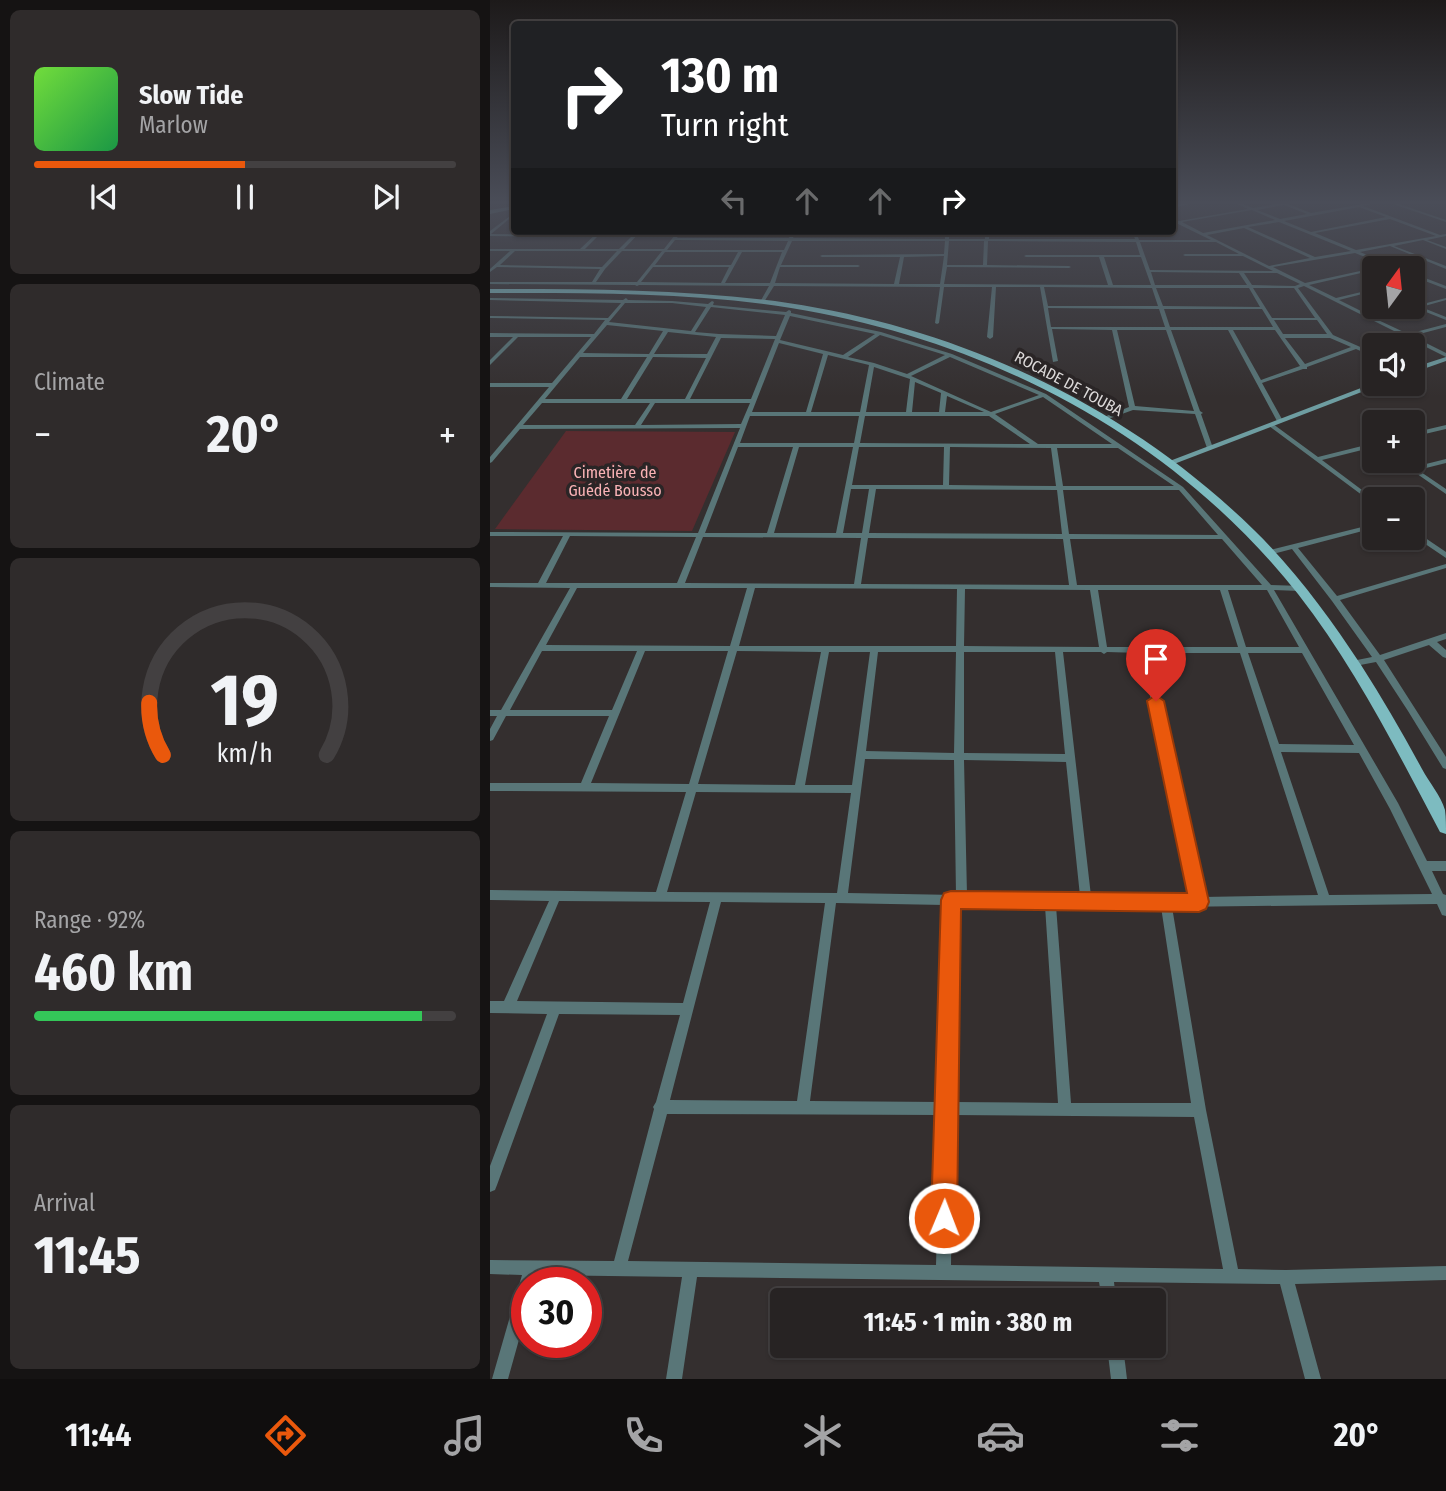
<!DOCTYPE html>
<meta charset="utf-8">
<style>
:root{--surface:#272323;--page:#2f2b2b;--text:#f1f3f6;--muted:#a4a4a6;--line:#434041;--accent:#ea580c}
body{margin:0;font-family:"Fira Sans Condensed",sans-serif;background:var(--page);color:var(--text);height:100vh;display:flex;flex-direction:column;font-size:26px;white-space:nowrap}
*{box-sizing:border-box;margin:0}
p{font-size:23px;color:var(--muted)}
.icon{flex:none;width:38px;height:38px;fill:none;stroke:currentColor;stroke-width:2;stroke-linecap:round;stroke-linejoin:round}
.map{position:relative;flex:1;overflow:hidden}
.sheet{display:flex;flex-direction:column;gap:10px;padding:10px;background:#151313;width:490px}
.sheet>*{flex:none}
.top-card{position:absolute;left:21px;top:21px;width:665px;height:214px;border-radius:7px;box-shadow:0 2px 5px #0004,0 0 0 2px var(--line);background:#202124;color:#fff;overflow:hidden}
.needle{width:46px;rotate:15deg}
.tools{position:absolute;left:872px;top:256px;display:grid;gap:14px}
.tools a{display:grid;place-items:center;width:63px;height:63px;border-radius:7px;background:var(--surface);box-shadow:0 2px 5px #0004,0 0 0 2px var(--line);font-size:35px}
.speed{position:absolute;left:21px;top:1267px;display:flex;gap:14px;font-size:35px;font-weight:700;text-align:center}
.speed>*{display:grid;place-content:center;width:91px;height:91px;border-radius:50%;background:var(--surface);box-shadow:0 2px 5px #0004,0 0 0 2px var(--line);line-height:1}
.speed .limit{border:10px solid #d22;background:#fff;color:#111}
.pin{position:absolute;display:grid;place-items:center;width:60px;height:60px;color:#fff;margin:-72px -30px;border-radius:50% 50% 50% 0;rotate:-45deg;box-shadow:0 0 7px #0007}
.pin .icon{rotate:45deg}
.me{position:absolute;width:77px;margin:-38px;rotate:1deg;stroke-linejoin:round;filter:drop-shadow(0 0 5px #0008)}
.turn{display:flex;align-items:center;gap:24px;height:147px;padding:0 35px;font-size:32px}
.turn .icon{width:91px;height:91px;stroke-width:2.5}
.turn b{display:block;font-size:49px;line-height:60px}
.lanes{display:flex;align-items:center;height:66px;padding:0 35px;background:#0003;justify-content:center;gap:35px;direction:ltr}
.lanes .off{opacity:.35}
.big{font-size:52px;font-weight:700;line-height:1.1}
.sheet .card{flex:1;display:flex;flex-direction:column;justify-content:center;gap:10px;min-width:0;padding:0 24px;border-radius:10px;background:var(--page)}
.sheet .dial{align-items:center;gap:0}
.dial svg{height:182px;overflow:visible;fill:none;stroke:var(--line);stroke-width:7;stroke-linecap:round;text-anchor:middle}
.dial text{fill:var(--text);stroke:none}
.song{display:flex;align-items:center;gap:21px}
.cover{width:84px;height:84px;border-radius:10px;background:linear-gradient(135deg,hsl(100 70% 55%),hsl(140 70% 35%))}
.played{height:7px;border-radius:4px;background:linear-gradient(90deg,var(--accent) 50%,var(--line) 50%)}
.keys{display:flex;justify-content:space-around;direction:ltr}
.heat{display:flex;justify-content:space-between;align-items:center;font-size:38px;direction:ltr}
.charge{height:10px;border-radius:5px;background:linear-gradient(90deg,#34c759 92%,var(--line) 0)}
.trip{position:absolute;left:280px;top:1288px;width:396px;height:70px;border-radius:7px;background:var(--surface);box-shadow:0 2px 5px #0004,0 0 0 2px var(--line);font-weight:700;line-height:70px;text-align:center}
.tab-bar{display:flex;height:112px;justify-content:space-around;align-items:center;background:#100e0e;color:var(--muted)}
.tab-bar .icon{width:49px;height:49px}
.tab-bar .selected{color:var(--accent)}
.tab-bar b{font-size:32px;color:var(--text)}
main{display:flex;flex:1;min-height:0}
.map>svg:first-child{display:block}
.green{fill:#5b2b2f}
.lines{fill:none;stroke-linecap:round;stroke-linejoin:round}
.street{fill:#597678;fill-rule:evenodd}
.secondary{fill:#6e9da1;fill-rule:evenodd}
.primary{fill:#7dbbc0;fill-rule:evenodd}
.route{fill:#ea580c;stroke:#983908;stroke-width:2}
.labels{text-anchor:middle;stroke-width:7;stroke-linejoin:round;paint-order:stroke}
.far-street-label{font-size:16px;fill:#dcd9d9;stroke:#2a2526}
.far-park-label{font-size:16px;fill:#f9b2b5;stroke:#2a2526}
</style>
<main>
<section class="sheet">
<div class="card">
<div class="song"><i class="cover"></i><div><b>Slow Tide</b><p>Marlow</p></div></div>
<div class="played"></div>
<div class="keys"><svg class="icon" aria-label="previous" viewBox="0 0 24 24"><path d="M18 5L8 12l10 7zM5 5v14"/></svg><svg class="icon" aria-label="pause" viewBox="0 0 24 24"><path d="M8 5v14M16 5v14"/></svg><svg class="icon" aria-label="next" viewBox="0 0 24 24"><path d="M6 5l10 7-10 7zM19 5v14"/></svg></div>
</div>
<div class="card"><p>Climate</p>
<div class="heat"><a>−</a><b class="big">20°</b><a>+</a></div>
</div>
<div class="card dial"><svg viewBox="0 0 100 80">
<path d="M14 69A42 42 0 1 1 86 69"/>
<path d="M14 69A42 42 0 0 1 8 46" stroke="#ea580c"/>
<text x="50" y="56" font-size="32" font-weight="700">19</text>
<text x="50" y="72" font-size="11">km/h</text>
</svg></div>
<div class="card"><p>Range · 92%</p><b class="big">460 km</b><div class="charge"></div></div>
<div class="card"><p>Arrival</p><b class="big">11:45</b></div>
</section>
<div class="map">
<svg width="956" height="1379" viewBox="0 0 956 1379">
<rect width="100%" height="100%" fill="#342f2f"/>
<path class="green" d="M76 431 245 432 202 531 5 529Z"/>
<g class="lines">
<g class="street">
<path d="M692 204H700L682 208V206Z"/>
<path d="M748 204H753L763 208 786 204H798L821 213 873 204H882L873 206 950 235 956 234V236L937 240 956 247V249L933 240 904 246 956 266V269L900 246 870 252 908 268H902L865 253 783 267 815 283 884 268V270L819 285 846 298 884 289V291L849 300 883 317 956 298V300L931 307 956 317V320L926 308 886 319 918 334 956 324V327L922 336 956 353V357L814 286 808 288 843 335 884 353V357L866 349 817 367V369H813L772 383 793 421 790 423 787 421 738 330H681L710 411 713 413 711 414 723 448 720 450 717 448 705 414 643 410 618 419H614V417L639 407 622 330 562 329 568 361 563 362 550 287H506L503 337 500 339 497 337 502 287H454L449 323 447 324 445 323 450 287 284 286 274 302 272 303 270 302 279 286 149 285 147 286 145 285 0 284V282H102L110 269 7 267 0 272V269L20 251H0V249H90L109 231H113L95 249H129L147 231H151L134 249H174L188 231H192L187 238H299L303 231H307L303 238 455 239V231H459V239H495V231H499V239H645L642 231H646L649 240H721L682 221V218L689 221 758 209ZM794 205 817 214 790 219 767 210ZM869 207 896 217 821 232 794 221ZM762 210 785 220 713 233 692 222ZM900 219 946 236 866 250 825 233ZM789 222 861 251 825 257 758 227ZM754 228 820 258 779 266 717 235ZM185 240 298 241 294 250H177ZM302 241H455L454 254 332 255 330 256 332 257H410L404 284 285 283 290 267H368L370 266 368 265H291ZM459 241H494L493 265H457ZM498 241 646 242 650 255H536L534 256 536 257H609L618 285 454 284 457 267 579 268 581 267 579 266 497 265ZM650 242H726L749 254H695L693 255 695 256H753L783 271 660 270ZM25 251H127L112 267 10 265ZM132 251H172L147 282H106L115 269ZM175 252H248L241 265H165ZM252 252H292L280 283H235ZM454 256 450 284H409L414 257ZM614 257H651L661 285H623ZM163 267H239L231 283 151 282ZM661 272 749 273 757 285H665ZM754 273H787L810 284 805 286 762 285ZM554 287 662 288 668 306H558ZM666 288H759L770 307 673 306ZM763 288H804L825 318H782ZM558 308 669 309 675 327H561ZM674 309H772L783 327H680ZM784 320H827L837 334H793ZM627 330H676L704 411 645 406ZM743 330H785L810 366 771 380ZM795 338H840L861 347 815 364Z"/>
<path d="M903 204H909L956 220V222Z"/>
<path d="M24 213V215L1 234 64 235 66 236 64 237 0 236V231Z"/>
<path d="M922 273 956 286V289L922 276Z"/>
<path d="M0 298 133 300 136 298 138 300 182 301 218 304 222 301 224 302 223 305 296 312 299 310 301 311V313L391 332 462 354 556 394 693 487 781 585 813 586 814 588 813 590 810 591 784 590 908 803 937 861H956V871H942L953 894 956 895V916L952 915 947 904 682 907 716 1110 748 1269 796 1270 956 1266V1280L805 1284 831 1379H815L790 1284 624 1282 626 1300H612L609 1282 207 1277 192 1379H176L192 1277 46 1275 44 1283H37V1311L18 1379H2L32 1275 0 1274V1260L124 1261 164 1109 163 1107 166 1102 190 1015 69 1014 7 1185 5 1190 0 1192V1166L57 1014 0 1013V1001H14L59 901 0 900V890L166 892 196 792 0 791V783H91L119 716H16L3 740 0 741V729L7 716H0V710H11L80 588 0 587V583H48L73 536H0V532L208 533 250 428 30 429 2 462 0 463V457L59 387H0V383H62L101 337H28L0 365V360L23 337H0V333L104 334 115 320 0 318V316L118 318 131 303 0 300ZM135 303H182L216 307 201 331 119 322ZM221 307 295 315 286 336 229 334 205 332ZM300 316 385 334 353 355 290 340ZM117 325 173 331 159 354 93 353ZM178 332 226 337 217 354H164ZM390 335 455 355 417 374 384 363 358 357ZM231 338 285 339 261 399H200ZM289 343 333 354 316 412H262ZM338 355 379 365 370 412H321ZM90 357H157L131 399H55ZM163 357 216 358 195 399H137ZM460 357 549 395 501 412 421 376ZM384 367 420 379 416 412H376ZM425 382 451 393 449 412H422ZM457 396 494 412H455ZM553 397 622 444H548L505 414ZM52 403H160L145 425H33ZM165 403H260L251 424 151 425ZM260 416H369L364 443H250ZM375 416H499L540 444 370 443ZM248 447H303L277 533H215ZM309 447H363L346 533H284ZM369 447H454L453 485H362ZM460 447 561 448 566 486 459 485ZM567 448H628L684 486H573ZM361 489H379L372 533H353ZM386 489 567 490 572 534 379 533ZM573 490H689L728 535 579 534ZM80 536 206 537 187 583H56ZM213 537 371 538 364 584 195 583ZM378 538 573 539 579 585 371 584ZM580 539H732L772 585H587ZM87 588H257L240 646 56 645ZM265 588 467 589 466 646H249ZM475 589 600 590 609 647 474 646ZM608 590H730L748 647H617ZM738 590H777L809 647H756ZM52 651H147L122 710H20ZM155 651H238L199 784 101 783ZM247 651 331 652 305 785 208 784ZM339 652H380L362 785H315ZM388 652H466L464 753 376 751ZM474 652H565L575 754 474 753ZM573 652H611L614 654 617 652 651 653 702 897 601 896ZM660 653H750L828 895 713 897ZM758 653H812L864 745 789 744ZM791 752 869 753 900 809 942 894 839 895ZM375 759 464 760 466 895 358 893ZM474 760 576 762 590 896 477 895ZM206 792 361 793 347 893 177 892ZM69 901 220 902 193 1003 27 1001ZM231 902 335 903 307 1101 180 1100ZM346 903 455 905 450 1102 320 1101ZM466 905 555 906 568 1103 463 1102ZM566 906 671 907 701 1103H581ZM177 1114 450 1115 446 1265 138 1261ZM463 1115 704 1117 733 1269 461 1265Z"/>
<path d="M779 424H783L828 457 884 443V447L832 460 884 499V504L779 426Z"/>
<path d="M956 425V429L922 437V433Z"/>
<path d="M956 459V463L928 470 956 489V494L907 460H915L924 467Z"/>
<path d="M884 524V528L808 548 847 596 956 564V568L850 600 890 655 956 633V639L947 642 956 650V658L953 657 939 645 894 660 956 757V769L953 768 918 711 886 662 865 666 862 665 861 663 862 661 882 657 842 601 802 549 779 555 775 553 776 551Z"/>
<path d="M922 529 956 552V558L922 535Z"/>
<path d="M617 1346H633L637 1379H621Z"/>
</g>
<g class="secondary">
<path d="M24 206V209L0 214V210Z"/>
<path d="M956 357V361L922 373V368Z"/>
<path d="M884 383H895L684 464 677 462Z"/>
</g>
<path class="primary" d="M0 289C100 289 200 289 298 303 473 329 637 406 764 530 805 570 840 618 871 665 893 699 913 734 932 769 939 782 951 796 955 810 956 817 956 827 956 834L950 832C907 751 865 667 808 594 683 436 498 340 301 308 201 292 100 293 0 293Z"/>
</g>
<linearGradient id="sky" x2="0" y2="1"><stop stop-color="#1d1a1a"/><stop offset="0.51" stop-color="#4a4d58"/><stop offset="1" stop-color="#4a4d58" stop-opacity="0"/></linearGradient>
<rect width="956" height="397" fill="url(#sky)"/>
<path class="route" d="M666 695 674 701 719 902 716 909 709 912 471 909 467 1218 463 1227 454 1231 445 1227 441 1218 451 900 454 893 461 891 697 893 657 701Z"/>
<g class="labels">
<g class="far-street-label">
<text transform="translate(579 383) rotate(28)" y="6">ROCADE DE TOUBA</text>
</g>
<g class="far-park-label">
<text x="125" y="478">Cimetière de<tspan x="125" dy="18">Guédé Bousso</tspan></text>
</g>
</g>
</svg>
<div class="tools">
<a><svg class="needle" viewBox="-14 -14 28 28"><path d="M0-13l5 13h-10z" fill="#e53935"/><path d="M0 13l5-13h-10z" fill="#a4a4a6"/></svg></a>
<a><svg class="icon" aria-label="sound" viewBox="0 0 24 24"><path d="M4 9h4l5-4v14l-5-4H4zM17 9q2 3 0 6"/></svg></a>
<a>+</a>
<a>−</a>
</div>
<div class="speed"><div class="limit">30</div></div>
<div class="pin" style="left:666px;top:701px;background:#d93025"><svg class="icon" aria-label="arrive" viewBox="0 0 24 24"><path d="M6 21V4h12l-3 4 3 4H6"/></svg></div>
<svg class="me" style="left:454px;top:1218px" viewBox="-20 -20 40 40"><circle r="17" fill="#ea580c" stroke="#fff" stroke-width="3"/><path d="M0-11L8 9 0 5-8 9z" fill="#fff"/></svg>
<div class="trip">11:45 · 1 min · 380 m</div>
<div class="top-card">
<div class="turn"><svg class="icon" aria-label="right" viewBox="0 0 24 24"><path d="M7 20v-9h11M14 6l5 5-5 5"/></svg><div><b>130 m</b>Turn right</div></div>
<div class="lanes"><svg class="icon off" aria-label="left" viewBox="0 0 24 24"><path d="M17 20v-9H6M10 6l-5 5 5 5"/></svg><svg class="icon off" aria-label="ahead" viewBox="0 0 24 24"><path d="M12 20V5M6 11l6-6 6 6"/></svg><svg class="icon off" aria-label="ahead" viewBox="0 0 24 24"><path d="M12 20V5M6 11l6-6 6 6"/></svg><svg class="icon" aria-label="right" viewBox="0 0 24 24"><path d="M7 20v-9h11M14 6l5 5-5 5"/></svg></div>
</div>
</div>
</main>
<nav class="tab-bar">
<b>11:44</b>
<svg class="icon selected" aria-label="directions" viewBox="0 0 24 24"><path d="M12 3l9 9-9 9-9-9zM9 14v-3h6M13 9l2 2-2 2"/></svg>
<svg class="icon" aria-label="music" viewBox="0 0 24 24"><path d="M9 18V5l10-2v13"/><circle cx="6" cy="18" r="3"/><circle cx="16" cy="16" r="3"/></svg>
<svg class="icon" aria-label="phone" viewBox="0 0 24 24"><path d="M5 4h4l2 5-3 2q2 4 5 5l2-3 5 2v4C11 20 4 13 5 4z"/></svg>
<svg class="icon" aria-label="climate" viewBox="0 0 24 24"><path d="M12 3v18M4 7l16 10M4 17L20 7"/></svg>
<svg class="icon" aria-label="car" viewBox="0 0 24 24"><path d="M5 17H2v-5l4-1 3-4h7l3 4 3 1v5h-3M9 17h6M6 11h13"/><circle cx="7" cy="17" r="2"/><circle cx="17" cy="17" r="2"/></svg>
<svg class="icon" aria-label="filters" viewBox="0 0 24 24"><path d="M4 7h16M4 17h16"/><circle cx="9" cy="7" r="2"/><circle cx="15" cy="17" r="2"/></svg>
<b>20°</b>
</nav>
